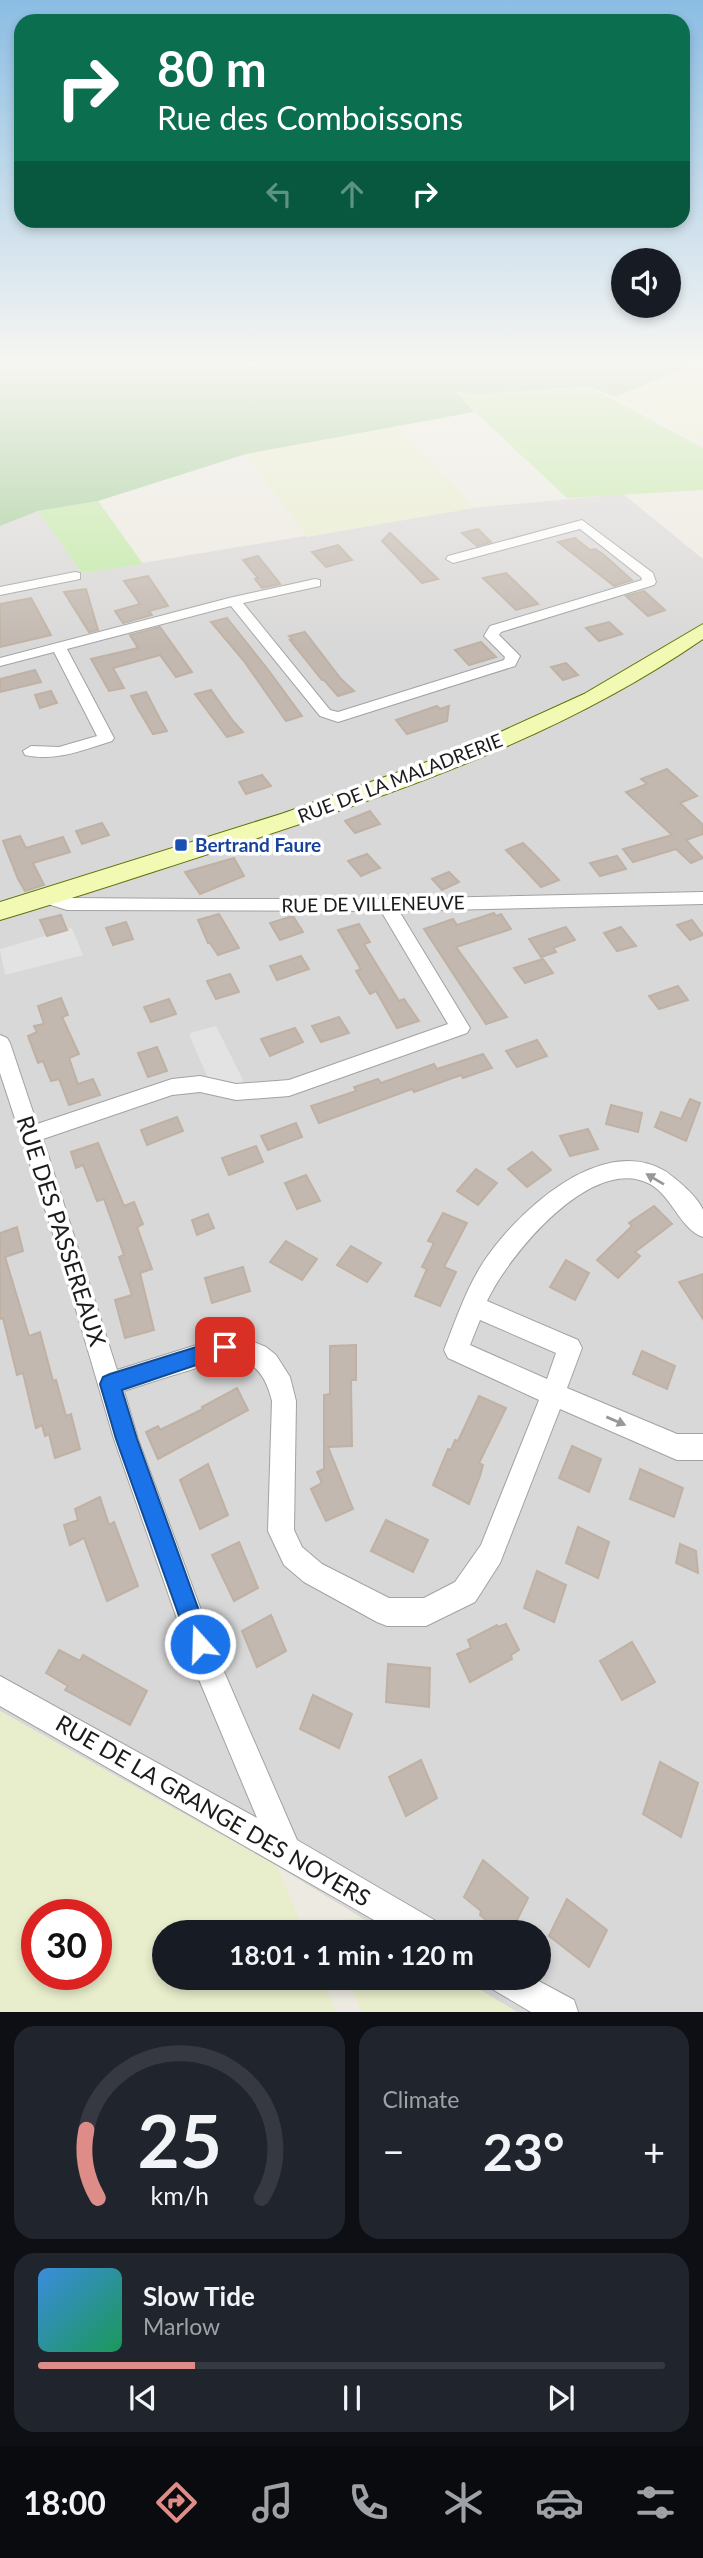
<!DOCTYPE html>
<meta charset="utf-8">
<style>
:root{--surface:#171b24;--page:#20242c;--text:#f1f3f6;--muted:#9ea1a6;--line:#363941;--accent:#de8c87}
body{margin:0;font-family:Lato,sans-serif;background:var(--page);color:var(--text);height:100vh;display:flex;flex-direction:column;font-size:26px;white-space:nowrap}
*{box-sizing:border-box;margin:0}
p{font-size:23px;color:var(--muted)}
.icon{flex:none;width:38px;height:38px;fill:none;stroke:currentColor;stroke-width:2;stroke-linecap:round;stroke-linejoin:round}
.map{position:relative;height:2012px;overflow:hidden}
.side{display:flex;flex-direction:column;gap:14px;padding:14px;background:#0d0f14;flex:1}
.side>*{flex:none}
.banner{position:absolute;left:14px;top:14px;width:676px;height:214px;border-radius:21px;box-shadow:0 4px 10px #0003;background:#0b6e4f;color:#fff;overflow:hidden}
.fabs{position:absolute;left:611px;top:248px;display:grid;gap:14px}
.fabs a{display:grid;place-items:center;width:70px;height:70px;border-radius:50%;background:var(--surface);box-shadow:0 4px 10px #0003;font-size:35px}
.speed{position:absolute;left:21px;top:1899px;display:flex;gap:14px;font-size:35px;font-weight:700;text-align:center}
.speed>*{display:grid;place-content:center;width:91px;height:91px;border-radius:50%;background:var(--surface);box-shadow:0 4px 10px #0003;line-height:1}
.speed .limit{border:10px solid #d22;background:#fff;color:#111}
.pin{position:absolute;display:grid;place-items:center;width:60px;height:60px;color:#fff;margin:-30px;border-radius:14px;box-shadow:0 4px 10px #0006}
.me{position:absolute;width:77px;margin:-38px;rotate:340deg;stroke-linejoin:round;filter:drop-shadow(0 0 5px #0008)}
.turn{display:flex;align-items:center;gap:24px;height:147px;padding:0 28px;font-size:32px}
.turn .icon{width:91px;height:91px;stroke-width:2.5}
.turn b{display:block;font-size:49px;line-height:60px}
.lanes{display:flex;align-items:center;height:66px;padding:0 28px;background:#0003;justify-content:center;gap:35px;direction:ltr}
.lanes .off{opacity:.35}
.big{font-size:52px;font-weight:700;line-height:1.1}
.side .tile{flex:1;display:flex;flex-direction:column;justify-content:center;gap:10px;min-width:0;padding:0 24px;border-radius:21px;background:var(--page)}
.side .dial{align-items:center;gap:0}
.dial svg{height:182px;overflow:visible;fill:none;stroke:var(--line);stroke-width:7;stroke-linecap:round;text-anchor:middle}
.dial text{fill:var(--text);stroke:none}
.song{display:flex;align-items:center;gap:21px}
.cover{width:84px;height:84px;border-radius:10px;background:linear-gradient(135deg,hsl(210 70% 55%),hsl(150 70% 35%))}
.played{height:7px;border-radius:4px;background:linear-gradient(90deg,var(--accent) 25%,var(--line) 25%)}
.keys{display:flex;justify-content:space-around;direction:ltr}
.heat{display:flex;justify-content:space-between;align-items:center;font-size:38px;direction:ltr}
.side .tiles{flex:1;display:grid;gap:14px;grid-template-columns:1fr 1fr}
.tile:last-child{grid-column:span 2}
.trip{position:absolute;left:152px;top:1920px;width:399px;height:70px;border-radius:35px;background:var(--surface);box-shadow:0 4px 10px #0003;font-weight:700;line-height:70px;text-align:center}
.tab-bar{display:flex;height:112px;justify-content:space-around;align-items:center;background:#090b0e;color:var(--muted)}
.tab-bar .icon{width:49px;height:49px}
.tab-bar .selected{color:var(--accent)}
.tab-bar b{font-size:32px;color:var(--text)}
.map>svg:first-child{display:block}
.residential{fill:#d9d8d8}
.farmland{fill:#e8edcb;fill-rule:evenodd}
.grass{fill:#c2e9a5}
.forest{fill:#a1cd95}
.parking{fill:#e3e3e3}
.building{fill:#c2b8b0;stroke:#bfb1a3;stroke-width:2}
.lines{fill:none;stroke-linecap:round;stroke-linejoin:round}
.minor-casing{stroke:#a2a2a2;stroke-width:2}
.secondary-casing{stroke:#5e7104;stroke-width:2}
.minor{fill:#fff;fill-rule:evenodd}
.secondary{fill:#f1f9b2;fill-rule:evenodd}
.oneway{fill:#989898}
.route{fill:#1a73e8;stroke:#114b97;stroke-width:2}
.transit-dot{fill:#1a4fb4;stroke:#fff;stroke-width:2.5}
.labels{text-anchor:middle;stroke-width:7;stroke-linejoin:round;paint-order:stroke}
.street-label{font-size:19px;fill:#1b1b1b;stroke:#fff}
.transit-label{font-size:19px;font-weight:bold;fill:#164399;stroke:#fff;text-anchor:start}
.near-street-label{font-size:23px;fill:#1b1b1b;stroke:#fff}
</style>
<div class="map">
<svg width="703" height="2012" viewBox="0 0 703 2012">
<rect width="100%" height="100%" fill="#edeae1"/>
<path class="residential" d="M623 494 703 559V2012H517L460 1978H539V1932H385L277 1866 0 1711V526L38 511 82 573 473 508Z"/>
<g class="farmland">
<path d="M691 366H703V443L615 397Z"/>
<path d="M397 424 473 508 307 537 246 454Z"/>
<path d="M0 1711 277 1866 304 1932H164V1978H322L336 2012H0ZM37 1914H96V1974H37Z"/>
<path d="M362 1918 385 1932H340L341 1920Z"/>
<path d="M347 1978H460L517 2012H362Z"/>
</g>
<g class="grass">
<path d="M588 386 703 448V490L567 498 454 392 480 394Z"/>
<path d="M98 501 143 564 82 573 38 511Z"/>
</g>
<path class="forest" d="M0 366H691L615 397 588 386 480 394 456 392 474 412 246 454 98 501 38 511 0 526Z"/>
<g class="parking">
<path d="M72 928 83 955 5 975 0 949Z"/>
<path d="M216 1026 243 1080 240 1087 211 1085 190 1037V1033Z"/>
</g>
<g class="building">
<path d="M478 529 491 542 477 546 462 533Z"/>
<path d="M390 533 438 579 422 583 382 541Z"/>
<path d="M575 538 590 550 595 549 604 555 632 580 614 586 558 542Z"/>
<path d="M338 545 352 560 326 567 312 552Z"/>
<path d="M258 556 278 581 280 584 262 588 255 579 258 578 243 560Z"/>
<path d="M506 573 538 604 516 610 483 578Z"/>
<path d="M148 576 168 606 149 611 152 615 123 623 115 611 140 604 124 581Z"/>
<path d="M86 589 98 630 89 632 64 592Z"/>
<path d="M644 591 665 610 648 616 626 596Z"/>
<path d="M31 598 51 635 0 647V604Z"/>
<path d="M227 618 269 671 302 716 286 721 244 661 211 622Z"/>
<path d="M609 622 622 634 599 641 586 628Z"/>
<path d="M160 627 192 672 176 677 160 655 113 668 124 688 109 691 91 659 138 648 130 635Z"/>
<path d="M305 632 341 679 354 691 338 696 324 680H322L290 640H293L289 636Z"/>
<path d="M481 642 496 657 469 665 455 650Z"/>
<path d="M566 663 578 675 563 680 551 667Z"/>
<path d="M35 670 41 682 0 692V679Z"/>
<path d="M211 690 233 721 243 732 227 737 195 694Z"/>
<path d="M51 691 57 703 40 708 35 695Z"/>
<path d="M146 692 160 719 167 731 153 734 138 709 131 696Z"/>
<path d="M437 706 440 709 449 706 447 721 407 734 396 720Z"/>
<path d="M667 769 697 796 680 803 703 825V834L686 840 703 858 691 863 676 849 633 862 623 849 672 835 626 792 647 784 641 779Z"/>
<path d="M262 775 271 786 246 794 239 782Z"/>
<path d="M370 811 380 824 355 833 345 821Z"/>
<path d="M102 823 109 835 82 844 76 831Z"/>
<path d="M20 836 26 848 63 837 70 852 33 863 44 885 25 891 18 879 3 841Z"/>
<path d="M523 843 542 862 559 880 541 887 506 850Z"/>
<path d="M367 854 380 868 361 876 348 861Z"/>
<path d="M617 856 626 869 600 876 590 863Z"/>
<path d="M234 858 244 876 200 894 185 872Z"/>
<path d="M449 872 459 882 442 890 432 879Z"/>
<path d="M494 913 496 916 501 914 511 929 456 947 507 1017 486 1024 424 929 453 919 457 925Z"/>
<path d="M219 914 239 948 218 955 210 943H208L198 920Z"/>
<path d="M61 915 67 930 47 936 40 920Z"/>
<path d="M293 916 303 932 280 940 270 923Z"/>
<path d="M692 920 703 935 690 940 677 925Z"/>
<path d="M126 922 133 939 113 945 106 928Z"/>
<path d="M359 924 370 942 364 944 399 1001 404 999 419 1021 397 1028 376 991 370 994 356 971 361 969 338 930Z"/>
<path d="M566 927 575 940 553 948 556 952 541 957 529 939Z"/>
<path d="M621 927 636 946 617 951 604 933Z"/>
<path d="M301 956 309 969 277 980 270 966Z"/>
<path d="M543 959 553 973 525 983 514 968Z"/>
<path d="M230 974 239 992 216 999 207 981Z"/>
<path d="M678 986 688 1000 659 1009 649 996Z"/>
<path d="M61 998 68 1015 62 1017 79 1054 69 1058 78 1084 93 1079 100 1095 69 1105 59 1079 51 1081 43 1061 38 1063 28 1036 37 1032 34 1026 44 1024 38 1006Z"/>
<path d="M169 999 176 1014 151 1022 144 1007Z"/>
<path d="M339 1017 349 1033 321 1042 312 1026Z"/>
<path d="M295 1028 303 1042 270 1056 261 1039Z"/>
<path d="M537 1040 547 1056 517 1067 506 1051Z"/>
<path d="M157 1047 167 1071 148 1077 138 1053Z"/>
<path d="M483 1054 492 1068 463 1078 461 1075 414 1092 412 1089 319 1123 311 1106 356 1091 354 1087 378 1079 381 1083 434 1064 437 1069Z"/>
<path d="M690 1099 700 1103 686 1141 655 1127 661 1112 681 1119Z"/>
<path d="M611 1105 642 1113 638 1132 606 1124Z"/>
<path d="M177 1117 183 1131 147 1145 141 1130Z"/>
<path d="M296 1123 302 1137 268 1150 261 1136Z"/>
<path d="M588 1129 598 1149 570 1156 560 1136Z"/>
<path d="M98 1143 124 1206 134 1202 143 1224 137 1227 152 1269 140 1273 154 1330 125 1338 115 1300 132 1295 119 1257 124 1255 104 1199 97 1201 83 1165 76 1168 71 1152Z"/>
<path d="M256 1146 263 1162 229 1175 222 1158Z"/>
<path d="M532 1152 551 1170 527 1187 508 1169Z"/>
<path d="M476 1169 497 1183 478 1205 457 1191Z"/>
<path d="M306 1175 320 1201 297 1209 285 1183Z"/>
<path d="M654 1206 672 1224 635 1252 640 1256 618 1278 597 1260 632 1226 629 1223Z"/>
<path d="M443 1213 467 1223 444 1267 456 1272 440 1306 415 1296 427 1269 422 1267 434 1243 428 1241Z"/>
<path d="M208 1214 214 1228 197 1235 192 1220Z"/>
<path d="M17 1227 23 1251 5 1257 29 1336 40 1332 53 1381 56 1380 66 1416 71 1414 80 1449 55 1458 49 1434 45 1436 42 1425 36 1428 23 1373 17 1375 3 1318 0 1319V1233Z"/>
<path d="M286 1241 317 1259 302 1280 270 1262Z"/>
<path d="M351 1246 381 1263 367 1282 337 1265Z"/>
<path d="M566 1260 589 1273 575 1300 550 1287Z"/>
<path d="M243 1267 250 1291 212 1303 205 1278Z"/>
<path d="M703 1274V1319L679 1282Z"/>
<path d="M356 1345V1380H351L352 1446 328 1447 353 1509 326 1521 311 1489 322 1483 317 1472 324 1469V1395L330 1394V1346Z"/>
<path d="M642 1351 675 1366 667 1389 633 1374Z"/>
<path d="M237 1388 248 1410 158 1459 146 1432 158 1426 160 1430 203 1409 202 1407Z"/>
<path d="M479 1396 506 1408 479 1463 483 1465 480 1476 469 1504 433 1485 448 1449 451 1450 455 1440 458 1441Z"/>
<path d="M572 1446 601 1459 589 1492 559 1478Z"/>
<path d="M208 1464 228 1515 200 1529 180 1480Z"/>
<path d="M640 1469 683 1488 674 1517 630 1499Z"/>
<path d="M100 1497 109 1525 114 1522 138 1586 107 1601 84 1538 70 1545 64 1525 78 1520 75 1509Z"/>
<path d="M386 1520 428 1540 413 1572 371 1551Z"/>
<path d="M578 1527 609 1542 598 1578 566 1563Z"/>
<path d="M239 1542 258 1588 234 1601 212 1555Z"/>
<path d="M680 1544 696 1551 698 1573 676 1563Z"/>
<path d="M537 1571 566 1585 554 1622 524 1608Z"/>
<path d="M271 1615 286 1651 257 1667 242 1631Z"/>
<path d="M506 1624 519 1650 511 1655 512 1659 470 1682 457 1654 471 1648 468 1640 497 1625 498 1627Z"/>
<path d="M632 1642 655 1682 622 1700 600 1661Z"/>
<path d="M59 1650 80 1661 83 1655 147 1691 130 1725 65 1690 68 1686 46 1673Z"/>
<path d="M388 1664 430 1668 429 1707 386 1702Z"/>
<path d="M313 1695 352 1714 339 1748 300 1729Z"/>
<path d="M421 1760 437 1798 406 1816 389 1777Z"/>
<path d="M660 1762 698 1783 681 1837 643 1814Z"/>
<path d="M483 1860 528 1898 511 1932H500L480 1915 481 1911 464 1897Z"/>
<path d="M567 1899 607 1930 589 1967 549 1936Z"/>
</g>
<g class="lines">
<g class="minor-casing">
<g id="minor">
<path d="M582 520 653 573 656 582 654 585 501 632 499 635 520 656 515 666 338 722 320 716 231 606 67 649 114 738 112 741C83 750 55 762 25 755L23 751 31 746 59 747 97 736 54 652 0 666V658L229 598 315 579 320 580V586L243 603 330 710 338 712 504 660 505 657 484 636 490 626 642 580 641 577 580 529 453 563 446 559 448 556Z"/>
<path d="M75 572 80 573V579L0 595V587Z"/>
<path d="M44 891 67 898 197 899H386L703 892V904L399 911 467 1023 470 1028 467 1033 289 1096 236 1100 200 1092 172 1095 43 1139 117 1370 225 1336 244 1338 266 1347 276 1355 290 1377 296 1401 294 1530 302 1547 322 1564 389 1598H424L455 1582 481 1545 539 1400 448 1358 444 1350C455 1322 465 1292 481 1266 513 1215 600 1132 665 1171 677 1179 698 1197 703 1210 703 1217 703 1229 703 1237 680 1229 672 1196 650 1184 592 1153 508 1256 487 1301L578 1340 582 1348 567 1388 677 1434H703V1460H677L560 1409 500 1563 475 1602 426 1626H387L377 1622 304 1582 284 1565 268 1531 272 1401C259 1348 229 1357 187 1371 166 1377 145 1384 124 1391L138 1439 222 1667 297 1840 436 1921 441 1932H395L0 1706V1676L257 1818 195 1670 114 1439 59 1252 0 1073V1035L7 1038 10 1043 37 1124 172 1079 200 1076 236 1084 289 1080 448 1024 381 911 67 910 38 901 35 897 38 893ZM480 1320 556 1353 547 1379 470 1345Z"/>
<path d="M487 1978H533L574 2000 578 2012H531L492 1989Z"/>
</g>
</g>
<g class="secondary-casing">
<path id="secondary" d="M703 624V639C561 737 396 793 233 846 155 871 78 897 0 920V902L284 813 463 749 584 694Z"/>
</g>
<use href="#minor" class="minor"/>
<use href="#secondary" class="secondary"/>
</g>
<defs><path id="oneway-solid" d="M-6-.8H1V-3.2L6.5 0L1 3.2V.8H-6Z" transform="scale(1.75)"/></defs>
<g class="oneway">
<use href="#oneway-solid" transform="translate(655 1179) rotate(-149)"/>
<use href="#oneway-solid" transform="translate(616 1421) rotate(23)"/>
</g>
<linearGradient id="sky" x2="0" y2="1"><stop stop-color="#8bbde3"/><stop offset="0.56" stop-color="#f7f6f2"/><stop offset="1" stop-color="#f7f6f2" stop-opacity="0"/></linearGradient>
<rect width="703" height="648" fill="url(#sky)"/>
<path class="route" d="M225 1338 232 1340 235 1347 232 1353 122 1390 137 1439 211 1644 208 1652 200 1656 192 1652 189 1644 116 1439 100 1384 103 1377 110 1374Z"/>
<rect class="transit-dot" x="174" y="838" width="14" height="14" rx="3.5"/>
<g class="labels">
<g class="street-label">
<text transform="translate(400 778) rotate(-21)" y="7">RUE DE LA MALADRERIE</text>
<text transform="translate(373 904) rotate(-1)" y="7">RUE DE VILLENEUVE</text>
</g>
<g class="transit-label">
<text x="195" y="852">Bertrand Faure</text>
</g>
<g class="near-street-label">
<text transform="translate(61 1231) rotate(72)" y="8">RUE DES PASSEREAUX</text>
<text transform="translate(213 1811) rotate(30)" y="8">RUE DE LA GRANGE DES NOYERS</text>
</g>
</g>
</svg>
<div class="fabs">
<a><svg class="icon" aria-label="sound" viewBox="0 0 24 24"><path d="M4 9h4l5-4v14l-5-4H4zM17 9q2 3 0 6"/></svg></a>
</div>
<div class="speed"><div class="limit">30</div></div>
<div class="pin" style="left:225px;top:1347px;background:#d93025"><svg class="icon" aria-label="arrive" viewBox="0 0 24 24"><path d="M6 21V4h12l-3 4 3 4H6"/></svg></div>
<svg class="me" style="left:200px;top:1644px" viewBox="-20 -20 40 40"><circle r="17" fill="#1a73e8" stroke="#fff" stroke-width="3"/><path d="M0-11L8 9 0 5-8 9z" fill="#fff"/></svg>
<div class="trip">18:01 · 1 min · 120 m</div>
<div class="banner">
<div class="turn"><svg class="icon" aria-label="right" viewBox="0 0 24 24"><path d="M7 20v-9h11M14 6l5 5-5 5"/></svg><div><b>80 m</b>Rue des Comboissons</div></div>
<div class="lanes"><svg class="icon off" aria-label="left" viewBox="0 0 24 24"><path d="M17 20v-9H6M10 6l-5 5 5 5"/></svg><svg class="icon off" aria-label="ahead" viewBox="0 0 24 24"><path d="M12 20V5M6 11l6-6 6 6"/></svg><svg class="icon" aria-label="right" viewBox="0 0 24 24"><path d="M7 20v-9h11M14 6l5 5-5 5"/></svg></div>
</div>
</div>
<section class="side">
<div class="tiles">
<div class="tile dial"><svg viewBox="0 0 100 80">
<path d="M14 69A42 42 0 1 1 86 69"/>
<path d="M14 69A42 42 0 0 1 9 39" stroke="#de8c87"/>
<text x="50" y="56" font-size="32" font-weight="700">25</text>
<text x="50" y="72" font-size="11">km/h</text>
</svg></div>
<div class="tile"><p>Climate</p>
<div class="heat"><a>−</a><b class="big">23°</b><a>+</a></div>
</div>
<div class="tile">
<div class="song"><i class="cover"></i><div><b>Slow Tide</b><p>Marlow</p></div></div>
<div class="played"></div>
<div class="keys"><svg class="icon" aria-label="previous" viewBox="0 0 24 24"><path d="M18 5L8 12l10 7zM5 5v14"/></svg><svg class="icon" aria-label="pause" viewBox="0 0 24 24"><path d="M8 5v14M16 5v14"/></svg><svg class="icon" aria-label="next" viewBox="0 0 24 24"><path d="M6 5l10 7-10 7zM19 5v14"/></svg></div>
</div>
</div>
</section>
<nav class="tab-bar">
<b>18:00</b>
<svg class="icon selected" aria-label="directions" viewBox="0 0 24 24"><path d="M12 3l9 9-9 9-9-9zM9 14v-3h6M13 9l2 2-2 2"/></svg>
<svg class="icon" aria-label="music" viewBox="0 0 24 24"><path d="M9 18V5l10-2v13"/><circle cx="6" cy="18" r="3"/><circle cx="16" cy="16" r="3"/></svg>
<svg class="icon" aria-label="phone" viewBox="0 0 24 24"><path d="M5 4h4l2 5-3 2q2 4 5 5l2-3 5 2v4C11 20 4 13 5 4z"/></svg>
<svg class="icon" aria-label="climate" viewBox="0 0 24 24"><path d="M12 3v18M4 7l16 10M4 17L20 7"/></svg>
<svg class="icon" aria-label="car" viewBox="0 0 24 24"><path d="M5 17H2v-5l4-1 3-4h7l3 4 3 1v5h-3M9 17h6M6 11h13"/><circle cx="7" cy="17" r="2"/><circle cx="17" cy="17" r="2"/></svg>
<svg class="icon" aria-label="filters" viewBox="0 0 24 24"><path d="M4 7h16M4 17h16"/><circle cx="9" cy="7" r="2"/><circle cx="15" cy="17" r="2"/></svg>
</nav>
